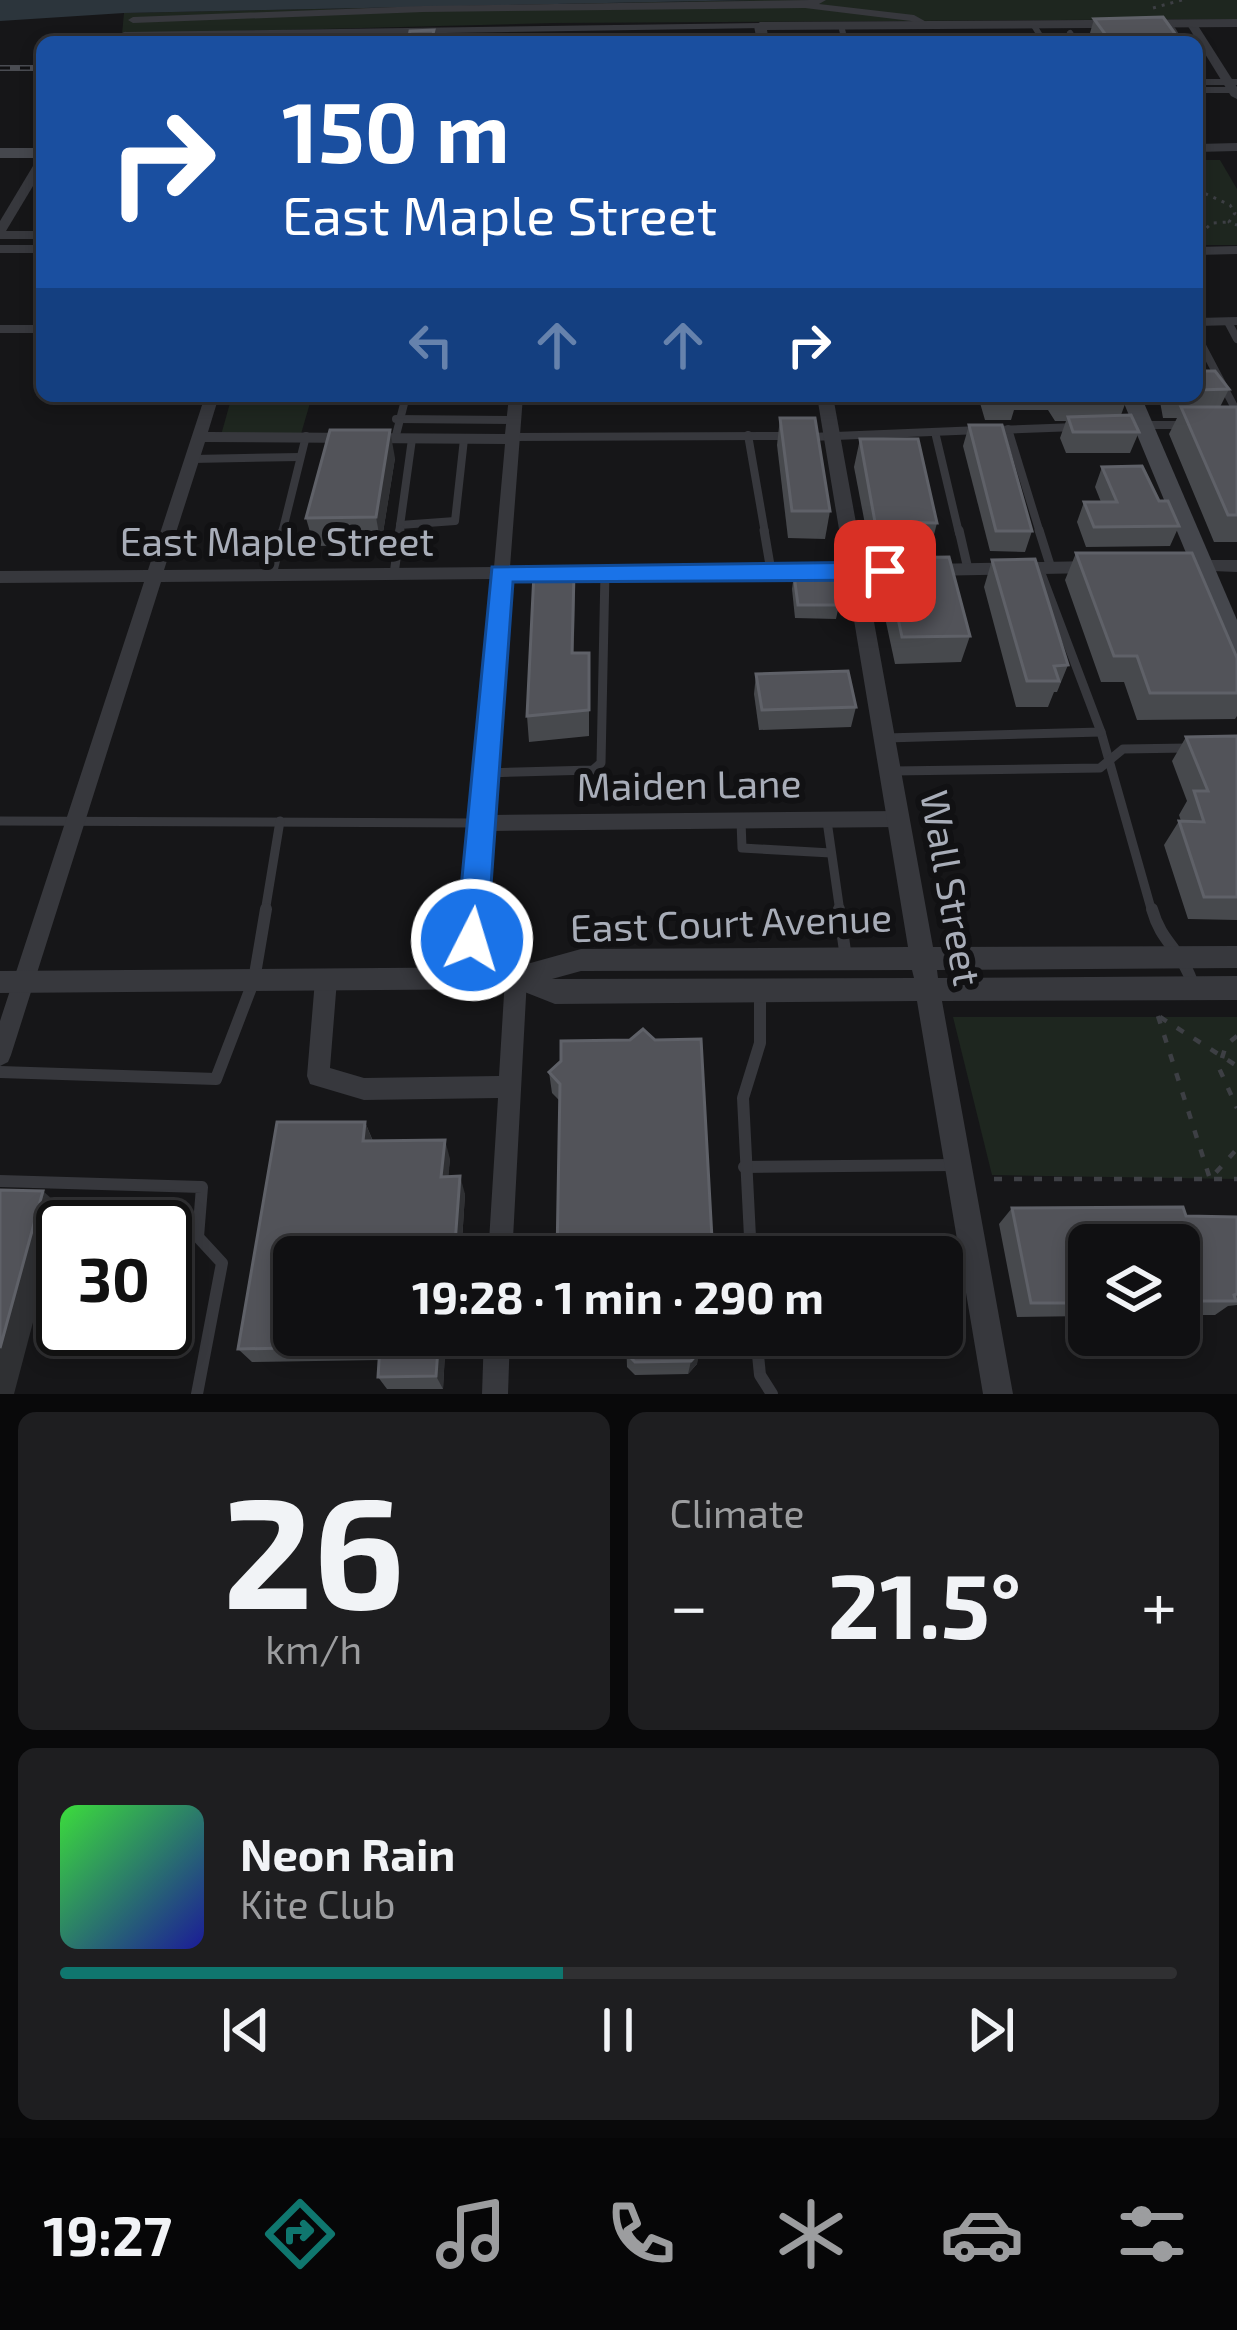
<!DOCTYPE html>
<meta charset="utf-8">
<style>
:root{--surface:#101012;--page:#1e1e20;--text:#f1f3f6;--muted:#9c9d9f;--line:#303032;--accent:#0f766e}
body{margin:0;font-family:"Exo 2",sans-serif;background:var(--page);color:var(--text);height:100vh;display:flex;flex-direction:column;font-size:45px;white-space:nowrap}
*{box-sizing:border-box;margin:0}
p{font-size:39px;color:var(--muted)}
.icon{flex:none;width:66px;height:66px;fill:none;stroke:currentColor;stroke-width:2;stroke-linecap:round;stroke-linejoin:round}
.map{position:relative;height:1394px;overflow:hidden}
.side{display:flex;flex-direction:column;gap:18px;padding:18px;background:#09090a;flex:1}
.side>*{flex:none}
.hud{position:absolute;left:36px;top:36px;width:1167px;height:366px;border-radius:18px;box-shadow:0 6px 18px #0003,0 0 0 3px var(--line);background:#1a4fa0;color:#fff;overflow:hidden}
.fabs{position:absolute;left:1068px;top:1224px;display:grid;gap:24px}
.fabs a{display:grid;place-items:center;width:132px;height:132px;border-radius:18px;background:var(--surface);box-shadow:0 6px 18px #0003,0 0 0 3px var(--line);font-size:60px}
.speed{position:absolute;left:36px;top:1200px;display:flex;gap:24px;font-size:60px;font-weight:700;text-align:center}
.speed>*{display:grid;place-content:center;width:156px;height:156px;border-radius:50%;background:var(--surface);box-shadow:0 6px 18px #0003,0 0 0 3px var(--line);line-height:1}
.speed .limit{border:6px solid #111;border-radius:18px;background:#fff;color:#111}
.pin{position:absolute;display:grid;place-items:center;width:102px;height:102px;color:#fff;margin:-51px;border-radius:24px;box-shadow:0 6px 18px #0006}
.me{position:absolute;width:132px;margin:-66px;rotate:5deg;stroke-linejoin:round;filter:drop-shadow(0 0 9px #0008)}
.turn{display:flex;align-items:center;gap:42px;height:252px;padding:0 48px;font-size:54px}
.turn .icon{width:156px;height:156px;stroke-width:2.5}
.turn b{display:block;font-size:84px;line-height:102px}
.lanes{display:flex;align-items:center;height:114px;padding:0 48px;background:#0003;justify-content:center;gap:60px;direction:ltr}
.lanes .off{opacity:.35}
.big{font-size:90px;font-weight:700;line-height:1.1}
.side .widget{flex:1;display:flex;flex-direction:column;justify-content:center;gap:18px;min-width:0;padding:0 42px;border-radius:18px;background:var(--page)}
.side .dial{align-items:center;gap:0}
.dial b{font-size:156px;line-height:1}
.song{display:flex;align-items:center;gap:36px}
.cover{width:144px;height:144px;border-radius:18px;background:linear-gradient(135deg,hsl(120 70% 55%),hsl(240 70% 35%))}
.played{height:12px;border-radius:6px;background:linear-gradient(90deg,var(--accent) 45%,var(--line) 45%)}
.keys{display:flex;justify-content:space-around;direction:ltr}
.heat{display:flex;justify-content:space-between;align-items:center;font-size:66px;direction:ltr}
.side .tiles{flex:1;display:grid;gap:18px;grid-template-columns:1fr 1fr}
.widget:last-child{grid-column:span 2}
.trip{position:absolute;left:273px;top:1236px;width:690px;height:120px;border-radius:18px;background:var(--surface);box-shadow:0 6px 18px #0003,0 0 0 3px var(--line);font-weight:700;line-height:120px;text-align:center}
.menu{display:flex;height:192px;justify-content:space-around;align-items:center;background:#060607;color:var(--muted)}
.menu .icon{width:84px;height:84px}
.menu .on{color:var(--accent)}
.menu b{font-size:54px;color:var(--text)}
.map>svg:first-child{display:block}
.green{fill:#1e261f}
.water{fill:#2c353c}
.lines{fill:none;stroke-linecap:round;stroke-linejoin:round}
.path-far1{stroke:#3d3f44;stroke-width:3;stroke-dasharray:3 6;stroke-linecap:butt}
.path{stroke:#3d3f44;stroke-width:4.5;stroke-dasharray:8 12;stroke-linecap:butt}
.service-far3{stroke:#37383d;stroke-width:6}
.service-far2{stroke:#37383d;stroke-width:8}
.service-far1{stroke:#37383d;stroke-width:9}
.service{stroke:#37383d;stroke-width:12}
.minor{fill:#37383d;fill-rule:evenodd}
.tertiary{fill:#37383d;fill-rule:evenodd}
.secondary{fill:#45474d;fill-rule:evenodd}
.rail-casing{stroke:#4a4c52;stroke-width:6}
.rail{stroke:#111113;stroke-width:3;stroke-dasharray:10;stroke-linecap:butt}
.wall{fill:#47494d}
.shaded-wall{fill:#2f3033}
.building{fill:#525359;stroke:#5f6168;stroke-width:3}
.route{fill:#1a73e8;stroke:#114b97;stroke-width:3}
.labels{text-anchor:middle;stroke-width:12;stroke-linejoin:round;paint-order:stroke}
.street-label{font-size:39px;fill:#a8adb8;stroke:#111113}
</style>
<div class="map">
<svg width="1237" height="1394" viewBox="0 0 1237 1394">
<rect width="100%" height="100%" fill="#161618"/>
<g class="green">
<path d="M755 0H1237V19L555 23 122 34 124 13Z"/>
<path d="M1197 160H1220L1237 189V245H1197Z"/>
<path d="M232 396H312L301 434 221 435Z"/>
<path d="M953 1017H1237V1179L992 1175Z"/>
</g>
<path class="water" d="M0 0H755L124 13 0 21Z"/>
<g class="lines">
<g class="path-far1">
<path d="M1153 8 1182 0"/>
<path d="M1197 190 1230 205 1235 213 1229 222 1237 225"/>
<path d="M1200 234 1212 223 1228 222"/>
</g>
<g class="path">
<path d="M1158 1016 1210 1179 1237 1149"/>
<path d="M1160 1017 1237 1066"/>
<path d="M1237 1036 1226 1045 1219 1068 1237 1108"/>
<path d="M994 1179H1237"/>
</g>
<g class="service-far3">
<path d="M1033 24 1044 42"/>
<path d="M841 25 845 42"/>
<path d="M1173 30 1180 42"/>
<path d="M1070 33 1076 42"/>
<path d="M112 42 125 35"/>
<path d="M1197 82H1237"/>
<path d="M1197 90H1237"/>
<path d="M0 235H42"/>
</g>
<g class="service-far2">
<path d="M0 235H42"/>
<path d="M0 249H42"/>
<path d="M1197 251 1237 250"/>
<path d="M1228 322 1237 339"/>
<path d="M1197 336 1237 412"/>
<path d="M396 419 514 420"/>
<path d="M1146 425H1184"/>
<path d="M1008 429 1040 533"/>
<path d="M996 430 1076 427"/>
<path d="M935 432 959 533"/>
<path d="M748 435 765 533"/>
<path d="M512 437 788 436"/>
<path d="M811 437 980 430"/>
<path d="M395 439 406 396"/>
<path d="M192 459 300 457"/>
<path d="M400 525 455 521 464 439"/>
<path d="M282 533 306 436"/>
<path d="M399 533 412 439"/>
</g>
<g class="service-far1">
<path d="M764 530 771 571"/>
<path d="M959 530 968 569"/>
<path d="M1039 530 1051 568"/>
<path d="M394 574 400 530"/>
<path d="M272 575 283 530"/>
<path d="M1101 732 1152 912"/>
<path d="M886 738 1101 732 1039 568"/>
<path d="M893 771 1100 768 1123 749 1188 748"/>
<path d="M485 773 593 770 601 763 605 572"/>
<path d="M0 821 480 823"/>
<path d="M741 821 742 848 831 853"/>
<path d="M827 821 840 912"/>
<path d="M265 912 280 821"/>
</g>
<g class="service">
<path d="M839 909 846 958"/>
<path d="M1152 909C1162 945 1182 948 1194 988"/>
<path d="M0 1072 216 1079 254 980 266 909"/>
<path d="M744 1167 955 1165"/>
<path d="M0 1181 202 1187 198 1237 222 1263 197 1394"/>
<path d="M751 1257 743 1098 760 1043V995"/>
<path d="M942 1267 973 1268"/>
<path d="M756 1335 760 1375 772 1394"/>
</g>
<g class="minor">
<path d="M811 0H826L819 4 914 15 930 24 925 27 911 21 805 8 423 12 133 23 128 20 133 17 423 6Z"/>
<path d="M1187 21H1195L1237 87V99L1231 96 1186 23Z"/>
<path d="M760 23 765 26 764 28 125 38 120 35 125 32Z"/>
<path d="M42 157V171L6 231 0 235V221L36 161Z"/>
<path d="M1237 317V325L1197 326V318Z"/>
<rect x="0" y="325" width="42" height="8"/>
<path d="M205 396H219L208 432 505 434 509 396H523L510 567 907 566 909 570 901 576 510 579 492 815 899 811 906 813 909 819 906 825 899 827 491 831 480 978 477 985 469 988 461 985 458 978 493 579 161 582 11 1055 8 1062 0 1066V1021L144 582 0 583V571L148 570ZM205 442 505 444 494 567 164 570Z"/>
<path d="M1193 560H1237V572L1187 570 1185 566 1187 562Z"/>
<path d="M1093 561 1101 567 1093 573 929 576 921 570 929 564Z"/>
<path d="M516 968 524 971 527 978 512 1257H488L498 1098 364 1100 310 1084 307 1076 315 980 318 973 326 970 334 973 337 980 330 1068 364 1078 499 1076 505 978 508 971Z"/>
<path d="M484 1335H510L508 1394H482Z"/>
</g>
<g class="tertiary">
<path d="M1237 19V27L767 30 769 42H757L754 26 760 22Z"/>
<path d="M1237 143V151L1197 152V144Z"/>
<path d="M817 396H833L933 947 1237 946V968L937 970 938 978 1237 976V1000L942 1001 1013 1394H983L917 1001 555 1004 517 989 0 993V971L516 967 581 949 908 947ZM912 970 914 978 552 979 581 971Z"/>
</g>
<g class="secondary">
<rect x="0" y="148" width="42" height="10"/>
<path d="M1121 396H1141L1237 620V656L1225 647Z"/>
</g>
<g class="rail-casing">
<path id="rail" d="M0 68H42"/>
</g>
<use href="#rail" class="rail"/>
</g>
<g class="wall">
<path d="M1094 19 1181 42H1096L1090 33Z"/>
<path d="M1197 371 1229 389 1220 407H1237V542H1214L1169 434 1177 418H1163L1159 396H1197Z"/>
<path d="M427 396H484L482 403 428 402Z"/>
<path d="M978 396H1128L1121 415 1139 432 1130 453H1066L1060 438 1066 421H1055L1048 410H1014L1011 420H985Z"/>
<path d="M780 418 830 511 825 539 788 538 777 445Z"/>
<path d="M969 425 1032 531 1025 552 990 551 963 446Z"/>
<path d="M860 439 937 523 930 550H870L854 467Z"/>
<path d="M395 458 381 545 314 546 306 518Z"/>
<path d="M1102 467 1159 501 1179 526 1170 546 1086 547 1077 522 1084 502H1101L1095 487Z"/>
<path d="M1076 553 1237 658V716L1235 719 1137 720 1124 682H1101L1065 580Z"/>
<path d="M885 558 970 636 961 662 895 664 878 585Z"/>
<path d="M992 560 1068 665 1057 692H1054L1048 707H1016L984 587Z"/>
<path d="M574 573 573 653H589V736L529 742 527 716Z"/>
<path d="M794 575 839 605 836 619 795 618 792 589Z"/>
<path d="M756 674 856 707 851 727 759 730 754 694Z"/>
<path d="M1237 736V920L1188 919 1164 845 1179 821H1181L1179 815 1187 801 1172 761 1186 737Z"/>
<path d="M549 1072 713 1257 552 1093Z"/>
<path d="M365 1122 373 1141 450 1159 448 1176 465 1194 461 1257H294L446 1335 443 1389H387L378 1377 379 1360 252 1362 238 1349Z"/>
<path d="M1012 1208 1237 1217V1305L1228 1306 1215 1315H1179V1245H1089V1326L1087 1316 1017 1317 999 1224Z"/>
<path d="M626 1335H713V1337L699 1338 697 1364 688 1374 635 1375 627 1367Z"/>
<path d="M1091 1335H1149L1151 1343 1133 1356H1096Z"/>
</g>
<g class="shaded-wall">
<path d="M390 430 395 458 381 545 376 517Z"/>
<path d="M574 573 575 600 573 680 572 653Z"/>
<path d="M365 1122 373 1142 363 1141Z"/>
<path d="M445 1140 450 1159 447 1195 441 1177Z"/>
<path d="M460 1176 465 1194 461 1257H454Z"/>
<path d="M43 1191 63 1209 14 1394H0V1348Z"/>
<path d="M439 1335H446L443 1389 436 1376Z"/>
<path d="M700 1351 697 1364 688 1374 691 1361Z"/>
</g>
<g class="building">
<path d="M1163 17 1181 42H1111L1094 19Z"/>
<path d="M434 30 431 42H408L410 31Z"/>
<path d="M1197 371H1215L1229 389 1197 390Z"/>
<path d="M1181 407H1237V515H1228Z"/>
<path d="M1131 415 1139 432H1073L1068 417Z"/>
<path d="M780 418H815L830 511H792Z"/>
<path d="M969 425H1002L1032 531H996Z"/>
<path d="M330 430H390L376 517 306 518Z"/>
<path d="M860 439H918L937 523 875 522Z"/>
<path d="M1142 466 1159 501H1168L1179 526 1094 527 1084 502H1117L1102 467Z"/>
<path d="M1076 553H1192L1237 658V693H1150L1137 656H1114Z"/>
<path d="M949 557 970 636 902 637 885 558Z"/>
<path d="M1035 559 1068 665 1054 666 1059 681H1027L992 560Z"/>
<path d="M534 573H574L572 653H589V710L527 716Z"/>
<path d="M794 575H834L839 605H798Z"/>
<path d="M848 671 856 707 762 710 756 674Z"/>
<path d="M1237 736V897H1204L1179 821 1204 822 1194 791H1208L1186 737Z"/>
<path d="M643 1029 655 1040 701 1039 713 1257H557L560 1084 549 1072 561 1061V1041L630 1040Z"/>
<path d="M277 1122H365L363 1141 445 1140 441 1177 460 1176 454 1257H294V1335H439L436 1376 378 1377 380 1346 238 1349Z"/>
<path d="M0 1190 43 1191 0 1348Z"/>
<path d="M1183 1207 1186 1216 1237 1217V1294L1234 1295 1236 1301H1179V1245H1089V1303H1031L1012 1208Z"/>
<path d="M627 1335H699L700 1351 691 1361 635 1362 627 1354Z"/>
<path d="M1110 1335H1149L1151 1343 1112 1344Z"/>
</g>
<path class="route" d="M885 562 898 571 885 580 513 582 487 940 483 950H460L456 940 492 567Z"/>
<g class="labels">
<g class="street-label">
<text x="277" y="556">East Maple Street</text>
<text transform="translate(689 785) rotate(-1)" y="14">Maiden Lane</text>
<text transform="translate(951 888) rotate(80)" y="14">Wall Street</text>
<text transform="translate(731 923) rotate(-2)" y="14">East Court Avenue</text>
</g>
</g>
</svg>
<div class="fabs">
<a><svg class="icon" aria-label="layers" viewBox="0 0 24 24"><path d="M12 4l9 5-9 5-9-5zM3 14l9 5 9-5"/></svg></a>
</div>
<div class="speed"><div class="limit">30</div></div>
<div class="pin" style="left:885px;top:571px;background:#d93025"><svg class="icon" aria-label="arrive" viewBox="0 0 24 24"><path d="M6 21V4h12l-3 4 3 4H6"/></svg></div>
<svg class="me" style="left:472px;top:940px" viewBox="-20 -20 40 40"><circle r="17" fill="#1a73e8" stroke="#fff" stroke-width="3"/><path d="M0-11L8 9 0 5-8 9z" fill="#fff"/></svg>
<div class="trip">19:28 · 1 min · 290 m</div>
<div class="hud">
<div class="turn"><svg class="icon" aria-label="right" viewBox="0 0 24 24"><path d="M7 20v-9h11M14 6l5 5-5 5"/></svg><div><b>150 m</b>East Maple Street</div></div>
<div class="lanes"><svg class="icon off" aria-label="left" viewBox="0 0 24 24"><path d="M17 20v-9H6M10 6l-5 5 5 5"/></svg><svg class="icon off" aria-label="ahead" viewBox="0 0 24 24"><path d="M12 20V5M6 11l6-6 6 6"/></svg><svg class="icon off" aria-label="ahead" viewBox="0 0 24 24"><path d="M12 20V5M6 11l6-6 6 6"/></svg><svg class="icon" aria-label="right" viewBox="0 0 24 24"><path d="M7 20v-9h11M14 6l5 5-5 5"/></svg></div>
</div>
</div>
<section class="side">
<div class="tiles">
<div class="widget dial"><b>26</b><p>km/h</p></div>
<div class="widget"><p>Climate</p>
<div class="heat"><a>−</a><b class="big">21.5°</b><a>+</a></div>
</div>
<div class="widget">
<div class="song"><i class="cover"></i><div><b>Neon Rain</b><p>Kite Club</p></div></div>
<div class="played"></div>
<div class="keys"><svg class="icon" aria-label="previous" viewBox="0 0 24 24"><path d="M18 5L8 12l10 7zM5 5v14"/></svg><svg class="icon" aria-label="pause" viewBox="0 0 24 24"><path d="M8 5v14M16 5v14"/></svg><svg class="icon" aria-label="next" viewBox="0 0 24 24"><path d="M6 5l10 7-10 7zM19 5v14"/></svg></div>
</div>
</div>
</section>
<nav class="menu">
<b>19:27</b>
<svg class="icon on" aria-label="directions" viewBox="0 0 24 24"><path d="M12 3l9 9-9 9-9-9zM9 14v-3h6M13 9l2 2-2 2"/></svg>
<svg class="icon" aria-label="music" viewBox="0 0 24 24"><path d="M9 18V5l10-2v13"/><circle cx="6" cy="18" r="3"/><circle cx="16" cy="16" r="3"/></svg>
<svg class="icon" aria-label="phone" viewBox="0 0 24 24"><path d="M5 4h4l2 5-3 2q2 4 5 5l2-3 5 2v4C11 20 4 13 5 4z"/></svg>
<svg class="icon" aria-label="climate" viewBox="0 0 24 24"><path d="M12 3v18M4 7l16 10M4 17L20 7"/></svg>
<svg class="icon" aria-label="car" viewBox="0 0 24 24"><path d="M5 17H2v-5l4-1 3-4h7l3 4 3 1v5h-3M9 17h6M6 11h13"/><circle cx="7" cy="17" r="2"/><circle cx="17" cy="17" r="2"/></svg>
<svg class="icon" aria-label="filters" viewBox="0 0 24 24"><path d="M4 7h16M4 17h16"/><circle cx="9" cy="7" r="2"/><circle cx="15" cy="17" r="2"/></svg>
</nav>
